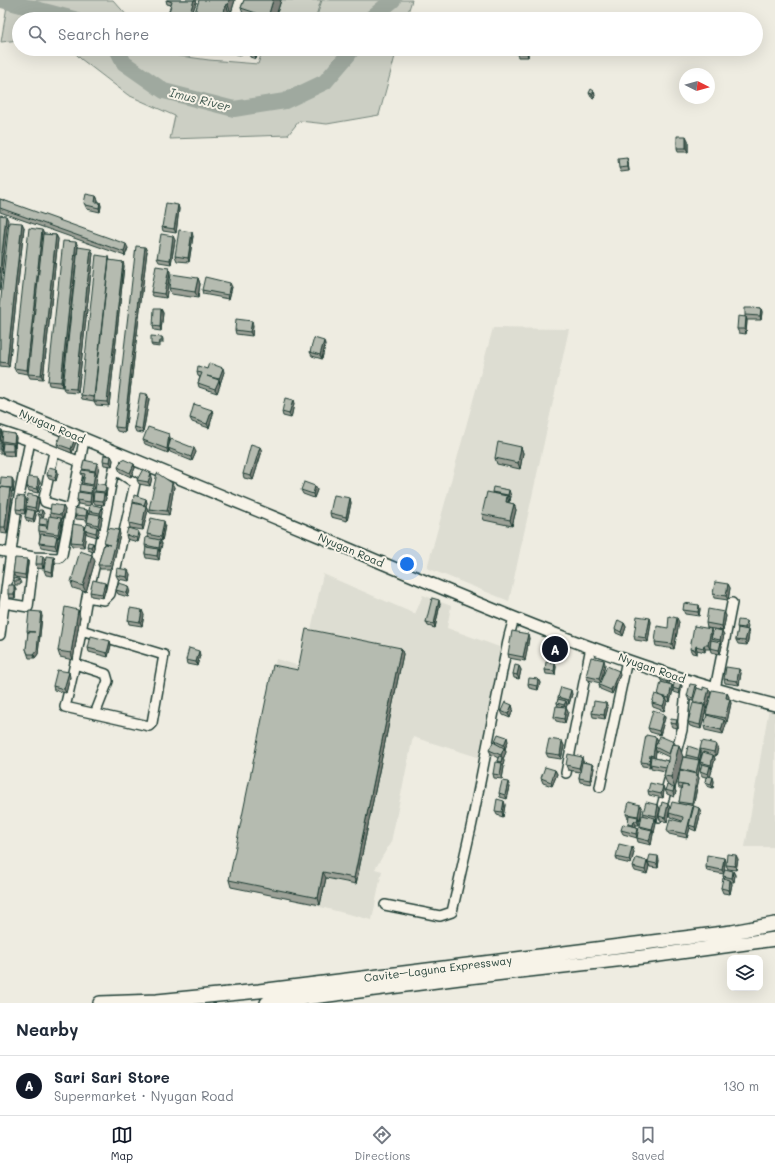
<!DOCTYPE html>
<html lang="en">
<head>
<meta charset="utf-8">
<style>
  :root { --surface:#fff; --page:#f2f2f3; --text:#1f2937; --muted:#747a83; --line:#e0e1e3; --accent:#111827 }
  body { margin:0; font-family:Mali,sans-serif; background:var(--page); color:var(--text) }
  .controls { position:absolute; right:12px; bottom:12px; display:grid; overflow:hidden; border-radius:8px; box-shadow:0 4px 16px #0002 }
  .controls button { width:36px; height:36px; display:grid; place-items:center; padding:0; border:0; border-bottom:1px solid var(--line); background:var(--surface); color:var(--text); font:20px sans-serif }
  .compass { position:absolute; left:679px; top:68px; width:36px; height:36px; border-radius:50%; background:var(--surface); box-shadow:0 4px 16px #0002; rotate:96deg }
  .you { position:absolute; left:407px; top:564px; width:14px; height:14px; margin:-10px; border:3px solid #fff; border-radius:50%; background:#1a73e8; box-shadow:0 0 0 6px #1a73e833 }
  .badge { display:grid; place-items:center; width:26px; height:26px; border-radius:50%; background:var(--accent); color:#fff; font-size:13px; font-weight:700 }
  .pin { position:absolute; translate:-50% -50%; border:2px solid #fff; box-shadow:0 1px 4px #0006 }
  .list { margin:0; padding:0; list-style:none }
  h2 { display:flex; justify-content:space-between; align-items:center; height:52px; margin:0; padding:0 16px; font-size:17px }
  h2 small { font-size:13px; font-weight:400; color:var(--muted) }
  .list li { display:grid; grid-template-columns:26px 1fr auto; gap:12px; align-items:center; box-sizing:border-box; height:60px; padding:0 16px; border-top:1px solid var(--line) }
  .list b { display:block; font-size:15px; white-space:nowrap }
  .list p { margin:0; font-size:13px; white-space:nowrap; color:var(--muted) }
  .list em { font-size:13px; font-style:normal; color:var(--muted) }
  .icon { flex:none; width:22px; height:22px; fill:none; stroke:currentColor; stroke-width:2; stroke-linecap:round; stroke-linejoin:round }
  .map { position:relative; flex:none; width:775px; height:1003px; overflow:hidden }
  .search { position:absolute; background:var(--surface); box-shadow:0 4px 16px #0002; left:12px; right:12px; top:12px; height:44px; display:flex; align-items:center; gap:10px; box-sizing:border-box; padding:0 14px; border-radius:22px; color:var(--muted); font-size:15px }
  .sheet { height:112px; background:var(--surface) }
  nav { display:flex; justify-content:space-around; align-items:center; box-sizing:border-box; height:56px; border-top:1px solid var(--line); background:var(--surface); font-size:11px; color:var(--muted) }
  nav a { display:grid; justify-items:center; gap:2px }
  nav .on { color:var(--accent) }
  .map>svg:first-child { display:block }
  .built { fill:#ddddd2 }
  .green { fill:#cccfc4; stroke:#76867c }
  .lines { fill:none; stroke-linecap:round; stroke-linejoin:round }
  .river { stroke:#9fa99f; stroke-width:16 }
  .minor-casing { stroke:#1f3d34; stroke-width:12 }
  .major-casing { stroke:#1f3d34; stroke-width:14 }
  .highway-casing { stroke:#1f3d34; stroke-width:16 }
  .minor { stroke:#f7f3e8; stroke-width:9 }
  .major { stroke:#f7f3e8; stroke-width:11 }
  .highway { stroke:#f7f3e8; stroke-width:13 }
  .wall { fill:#9ca197; stroke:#1f3d34; fill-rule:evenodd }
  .shaded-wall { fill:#7f837b; stroke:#1f3d34 }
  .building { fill:#b5bbb0; stroke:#1f3d34 }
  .labels { text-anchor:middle; stroke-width:4; stroke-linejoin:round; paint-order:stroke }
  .street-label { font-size:11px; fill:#1f3d34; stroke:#f7f3e8 }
  .water-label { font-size:12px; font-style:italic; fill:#3f584f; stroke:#f7f3e8 }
</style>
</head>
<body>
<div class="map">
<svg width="775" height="1003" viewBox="0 0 775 1003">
  <rect width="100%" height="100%" fill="#eeece1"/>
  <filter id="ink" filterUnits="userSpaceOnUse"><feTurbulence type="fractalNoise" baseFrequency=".025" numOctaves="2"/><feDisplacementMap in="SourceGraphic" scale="8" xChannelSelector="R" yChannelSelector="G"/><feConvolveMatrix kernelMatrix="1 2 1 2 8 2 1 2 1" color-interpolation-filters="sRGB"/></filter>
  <g filter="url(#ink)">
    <path class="built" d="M493,328L569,329L509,601L427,568Z
      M323,574L415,614L423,595L451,606L447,628L502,648L481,758L413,737L391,842L375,869L382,871L372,920L233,885L276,659L303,667Z
      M769,708L775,710V847H745Z"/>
    <path class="green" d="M8,0H113L130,19H19V40L1,42Z
      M280,0H321L315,19H275Z
      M322,0H412L406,19H316Z
      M71,49H156L159,53L209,60L258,64L263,49H397L379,115L327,124L299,121L288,135L170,139L175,116L128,95L81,59Z"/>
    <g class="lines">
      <path class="river" d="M2,0L74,19
        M370,19L393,0
        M117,49L124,63L164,91L234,109L285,101L325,82L348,55L352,49"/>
      <g class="minor-casing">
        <path id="minor" d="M0,431L30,441L17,507L0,635
          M54,452L44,498L45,502L72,510
          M80,462L84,440
          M114,469L135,483L110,594L104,600L87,597L99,547Z
          M114,469L117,453
          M0,551L34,557L59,558L62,555L80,462L30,441
          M4,603L28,607L34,557
          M81,630L164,655L152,723L149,726L65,707C74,671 81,634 87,597
          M75,664L106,674L108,681L95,714
          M715,689L732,603
          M675,756L682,730L687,680
          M566,773L591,647
          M600,787L627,660
          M659,817L669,780
          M385,905L440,916L452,912L472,823L509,636L514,618"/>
      </g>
      <g class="major-casing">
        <path id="major" d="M0,404C106,449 214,492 321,537C469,600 618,666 775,705"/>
      </g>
      <g class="highway-casing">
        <path id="highway" d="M100,1003L157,1001L259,991L732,932L775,924
          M267,1003L460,978L651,956L775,939"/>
      </g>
      <use href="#minor" class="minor"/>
      <use href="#major" class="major"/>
      <use href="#highway" class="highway"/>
    </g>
    <path class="wall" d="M166,0H197L190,19H159L167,18L171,5L167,4Z
      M199,0H235L231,13H229L227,19H193Z
      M244,0H281L275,19H238H245L241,8Z
      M234,49H247L243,53H242L241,55L236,54Z
      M248,49H260L261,52L257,56L256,59L250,57Z
      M262,49H280L278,56L263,52Z
      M528,49V57H518L517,53Z
      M594,91L595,95L594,98L591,97L589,93Z
      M688,140V152H678L677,148Z
      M627,158L628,162L629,171L621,172L619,168Z
      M96,196L98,200V202H100L101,206L100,212L87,209L84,203Z
      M0,199L128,248L125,256L0,212Z
      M178,205L179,209L176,233L163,231L162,227Z
      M24,227L9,367L0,366V307Z
      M44,234L56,235L58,239L43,379L30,378L28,374L16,372L14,368Z
      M193,236L189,262L177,261L175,256Z
      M175,240L171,264L159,262L157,258Z
      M78,246L62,387L49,385L48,381Z
      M91,249L93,253L78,393L65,392L63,388Z
      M147,251L125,433L117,431L115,427Z
      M109,257L110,261L123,262L124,266L109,406L96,405L94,401L82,399L81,395Z
      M169,268L170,272L166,298L153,296L151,292Z
      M198,278L200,284L198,298L171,294L169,288Z
      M232,287L229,299L203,294L202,290Z
      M753,308H761L762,312L761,320H747L746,334L739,333L737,329L745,316V315Z
      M161,309L163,313L161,331L154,330L153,326Z
      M253,325L252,336L236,334L235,330Z
      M162,337L163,339V343H160V347L152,346L151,344Z
      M325,345L322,359L312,356L310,352Z
      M207,369L224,372L220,384V383V385L217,393L199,387L198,383L200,377L198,376L197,372Z
      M147,394L149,399L143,433L136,432L134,427Z
      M293,400L294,404L291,418L283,416L282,412Z
      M212,410L213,414L209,428L192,422L190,418Z
      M0,430H2L3,434H15L16,438L15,447H14V456L4,455L3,452V454H0Z
      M169,434L170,438L169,444L196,452L192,461L170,452L169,449L168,453L145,444L143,440Z
      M75,438L76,442L72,453L59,448L57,444Z
      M521,447L523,453L520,469L497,464L495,458Z
      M262,451L253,480L244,478L243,474Z
      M111,456L113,460L112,466L104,465L103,461Z
      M134,464L135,468L131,477L120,472L118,467Z
      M99,467L96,475L95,489H93V490L92,505L102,507L103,511L102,518L101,517L102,519L100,529L98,528L99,531L97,537L87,534L86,532L84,547L72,546L71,542L85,526L86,529L88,525L87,522V520L76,519L75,515L87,510L88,514L89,513V511L90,506L78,504L77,500L80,492L79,491L83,485V483L84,478L83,477L81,473L83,470L82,469Z
      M57,469L58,473L56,481L49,479L47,475Z
      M152,477L150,486L139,484L137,480Z
      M14,482L13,492H11L12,494L7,534L0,533V486Z
      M40,482L38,493L29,491L27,487Z
      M315,486L317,490L314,498L303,494L301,490Z
      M174,487L169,515L150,513L149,509Z
      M107,489L106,496H105L106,498L104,505L95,504L93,500L95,492V491Z
      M492,492L511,496L510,501H509V503L514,504L516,510L512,526L484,520L482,514L493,493Z
      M37,496L39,500L37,512H35L36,515L34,523L27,521L25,517L27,509L26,507L25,514L17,513L16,509L27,501Z
      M350,498L351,503L347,521L331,517L330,513Z
      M146,499L147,503L146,506L148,510L143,530L130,528L129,523L133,504V502Z
      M63,506L65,510L63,519H61L62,522L59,538H57L58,540L57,550L41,547L39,543L40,536L39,531L40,518L38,514L42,510L44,514L43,518L48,521L51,517L50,513Z
      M165,525L162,541L160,540L162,544L160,552H159L160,553L159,560L146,558L145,554L146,549L145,545L158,540L149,538L147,534Z
      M120,534L112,569H100L98,565L104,544V543Z
      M126,535H140L138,542L127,539Z
      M93,543L94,547L93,552L88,550L87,546Z
      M43,556L45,560L43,569L37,568L36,564Z
      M54,557L55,561L53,576L46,575L44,570Z
      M95,561L86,592L73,588L71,582Z
      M28,563L26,579L15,577L13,573Z
      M130,574L129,581L118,579L116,575Z
      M19,579L21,583L20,585H15L14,581Z
      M105,583L106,587L103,598L91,596L90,592Z
      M728,584L730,588L728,600L714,598L713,594Z
      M14,585L16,589L15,598H9L8,594Z
      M129,586L130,590L128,597L118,594L116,590Z
      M440,604L435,628L428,626L426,622Z
      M699,605L700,609L699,616L685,614L683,610Z
      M724,612L726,616L723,631L716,629L722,631L724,635L721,644L722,646L720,654L711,652L710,648V649H705V652L697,650V654L692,653L690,649L712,633V637L714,629L707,628L706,623Z
      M144,615L142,626L129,624L128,620Z
      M42,616L38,654L35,658H29L26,649L28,634L27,631Z
      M80,617L73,660L60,657L58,651Z
      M650,618L651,622L648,642L635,640L634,636Z
      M679,622L674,649L656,646L655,642L668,628Z
      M624,623L626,627L623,636L616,633L615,629Z
      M748,626L747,630L749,634L747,645L738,644L736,640L738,629L737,627Z
      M529,638L525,661L509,658L508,654Z
      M110,641L111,645L108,657L89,652L88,648Z
      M561,647L559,659L544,656L542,652Z
      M401,648L403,654L356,884L326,878L320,905L231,887L229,880L298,670Z
      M200,655L197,666L187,664L186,660Z
      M555,663L556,667L555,675L546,674L545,670Z
      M605,664L602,677L620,675L612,694L600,689L599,685L600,683L588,680L586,676Z
      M519,666L521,670L519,679L514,678L513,674Z
      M739,669L741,673L739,685L725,683L724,679Z
      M70,677L66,693L54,690L53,686Z
      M668,677L670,681L669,684L672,685L673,687L682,686L680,694L674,692L673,690L670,702L667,701V702L664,711L653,707L652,703L658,696L662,682L660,679Z
      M538,679L540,683L538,690L529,688L528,684Z
      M696,685L697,688L711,693L707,709L705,708L706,709L701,729L690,726L688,722L694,703L693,701L689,700L687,696Z
      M727,693L729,697L728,699L731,703L727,722H725L726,724L723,734L705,730L704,726L707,715L706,714Z
      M572,694L569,704H567V705L566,708L568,712L565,723L556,721L554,717L558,706L557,703L558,699V697Z
      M512,705L513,709L510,718L503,715L501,711Z
      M608,707L605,719L593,717L592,713Z
      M664,714L665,718L660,735L650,732L648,728Z
      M677,720L678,724V728L672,727L670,723Z
      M656,737L658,741L674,742L683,757H686V755L701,754L699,762L700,764L698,776L699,778L693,807L699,808L701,812L696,831L691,829L690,828L687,838L669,834L667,830L682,822V821L670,817L669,813L680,804L679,802L682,788H679L678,784L681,770L680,769L675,789L676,792L674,797L667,794L665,790L668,786L664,776L665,771L651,768V765L650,767L642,766L641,762ZM656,751L669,757L668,761L655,758Z
      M495,741H508L505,749V748L506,752L503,759L504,761L503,765L504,767L502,779L494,778L493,774L498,763L497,761L498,758L491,754L489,750L496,744Z
      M562,741L564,746L561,759L548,757L546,753Z
      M716,744L718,748L716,756H714L715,759L712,769L711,768L712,770L710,776L714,781L713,788L707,786L705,782L706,777L702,776L700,771L702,766L700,762L702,753L700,749Z
      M583,761V762L592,764L594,768L591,784L580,782L579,778L580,772L568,770L566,765Z
      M555,770L557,774L552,786L543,783L541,778Z
      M663,786L664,790L663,798L649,795L648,791Z
      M510,787L507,799L500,797L499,793Z
      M504,801L505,805L503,817L497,815L495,811Z
      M668,804L670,808L667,822L660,820L659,816Z
      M658,805L660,809L657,821L656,820V822L654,833H653V834L651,845L638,842L637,838L623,834L621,830L628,825L629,818H628L626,814L642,809L640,820H639V825H636L635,827H637L639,831L640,827V826L644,815L643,813Z
      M634,852L631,864L618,861L616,857Z
      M724,858L725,862L724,874L707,871L706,867Z
      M738,859L736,870L728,869L726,865Z
      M659,860L658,868L650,867L648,862Z
      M647,861L649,866L647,874L635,871L633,867Z
      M733,871L735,875L734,882H731L732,884L730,894L723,893L721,888L724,879L723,876Z"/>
    <path class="shaded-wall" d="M194,0H197L190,19H188Z
      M229,0H235L231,13L228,5Z
      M273,0H281L275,19H268V17Z
      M226,4L229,13L227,19H222Z
      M239,49H241L242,53L241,55Z
      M242,49H247L243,53Z
      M256,49H260L261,52L257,56L256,59L254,53Z
      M276,49H280L278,56L275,50Z
      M527,49H528V57L527,53Z
      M594,91L595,95L594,98L592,94Z
      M686,136L688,140V152L686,148Z
      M627,158L628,162L629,171L628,167Z
      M96,196L98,200L97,206L95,202Z
      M100,202L101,206L100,212L99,208Z
      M178,205L179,209L176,233L174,229Z
      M6,216L8,220L0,291V273Z
      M22,223L24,227L9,367L7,363Z
      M42,230L44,234L29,374L27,370Z
      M192,232L193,236L189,262L188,258Z
      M56,235L58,239L43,379L41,375Z
      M173,236L175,240L171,264L170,260Z
      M76,242L78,246L62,387L61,382Z
      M126,244L128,248L125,256L124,252Z
      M145,247L147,251L125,433L124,428Z
      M91,249L93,253L78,393L76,389Z
      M109,257L110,261L95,401L94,397Z
      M123,262L124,266L109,406L107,402Z
      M169,268L170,272L166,298L164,294Z
      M198,278L200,284L198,298L195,292Z
      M230,283L232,287L229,299L228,295Z
      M761,308L762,312L761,320L760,316Z
      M161,309L163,313L161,331L160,327Z
      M746,317L747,321L746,334L745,329Z
      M252,321L253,325L252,336L250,332Z
      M324,341L325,345L322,359L320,355Z
      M223,368L224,372L220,384L219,379Z
      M219,380L220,385L217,393L215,389Z
      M147,394L149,399L143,433L142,429Z
      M293,400L294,404L291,418L289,414Z
      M212,410L213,414L209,428L207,424Z
      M2,430L3,434L2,444L3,447L2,451L3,454L1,450L2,443L0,440Z
      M15,434L16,438L15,447L14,443Z
      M169,434L170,438L168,453L167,449Z
      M75,438L76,442L72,453L71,449Z
      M13,444L15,448L14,456L13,451Z
      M260,447L262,451L253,480L251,476Z
      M521,447L523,453L520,469L518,463Z
      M194,448L196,452L192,461L191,457Z
      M111,456L113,460L112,466L110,462Z
      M97,463L99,467L97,476L95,471Z
      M134,464L135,468L131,477L130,473Z
      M57,469L58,473L56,481L55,477Z
      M95,472L97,476L95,489L93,485Z
      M151,473L152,477L150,486L148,482Z
      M12,478L14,482L13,492L12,488Z
      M38,478L40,482L38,493L37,489Z
      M172,483L174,487L169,515L167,511Z
      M106,485L107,489L106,496L105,492Z
      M92,486L93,490L92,506L90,502Z
      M315,486L317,490L314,498L313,494Z
      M10,488L12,494L7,534L5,527Z
      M509,490L511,496L510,501L508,495Z
      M104,493L106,498L104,505L103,501Z
      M37,496L39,500L37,512L35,508Z
      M507,496L509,502H506Z
      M25,497L27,501L25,514L24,510Z
      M350,498L351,503L347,521L346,517Z
      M146,499L147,503L145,509L144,505Z
      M514,504L516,510L512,526L510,520Z
      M63,506L65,510L63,519L61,515Z
      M146,506L148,510L143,530L142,526Z
      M102,507L103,511L102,518L100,513Z
      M42,510L44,514L43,519L41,515Z
      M87,510L88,514V520L86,516Z
      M35,511L36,515L34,523L33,519Z
      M100,515L102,519L100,529L98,525Z
      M61,518L62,522L59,538L58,534Z
      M164,521L165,525L162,541L161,537Z
      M85,526L86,530H85L86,532L84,547L82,543Z
      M97,527L99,531L97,537L96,533Z
      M119,530L120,534L112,569L110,565Z
      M138,531L140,535L138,542L137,538Z
      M57,536L58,540L57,550L55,545Z
      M160,540L162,544L160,552L159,548Z
      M93,543L94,547L93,552L91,547Z
      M158,549L160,553L159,560L157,556Z
      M92,555L95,561L86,592L83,586Z
      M43,556L45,560L43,569L42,564Z
      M54,557L55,561L53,576L52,572Z
      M27,559L28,563L26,579L25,575Z
      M128,570L130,574L129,581L127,577Z
      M105,583L106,587L103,598L102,594Z
      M728,584L730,588L728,600L726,596Z
      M14,585L16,589L15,598L14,594Z
      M129,586L130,590L128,597L127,593Z
      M439,600L440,604L435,628L434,624Z
      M699,605L700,609L699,616L698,612Z
      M78,610L80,617L73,660L71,653Z
      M142,610L144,615L142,626L140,622Z
      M41,612L42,616L38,654L35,658L34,654Z
      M724,612L726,616L723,631L722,626Z
      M650,618L651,622L648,642L646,638Z
      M677,618L679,622L674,649L672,644Z
      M746,621L748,626L747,632L745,628Z
      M624,623L626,627L623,636L621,632Z
      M711,629L712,633L710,649L708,645Z
      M748,630L749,634L747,645L745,641Z
      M722,631L724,635L722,644L720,640Z
      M528,634L529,638L525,661L523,657Z
      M110,641L111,645L108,657L107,653Z
      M721,642L722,646L720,654L719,650Z
      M560,643L561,647L559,659L557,655Z
      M704,645L705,649V652L703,648Z
      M696,646L697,650V654L695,650Z
      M401,648L403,654L356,884L354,878Z
      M199,651L200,655L197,666L196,662Z
      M604,660L605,664L601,683L599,679Z
      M555,663L556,667L555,675L554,671Z
      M519,666L521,670L519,679L517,675Z
      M739,669L741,673L739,685L737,681Z
      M619,671L620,675L612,694L611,690Z
      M69,672L70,677L66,693L64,689Z
      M668,677L670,681L668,686L667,682Z
      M538,679L540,683L538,690L537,686Z
      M681,682L682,686L680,694L679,690Z
      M672,685L674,689L673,688V690L670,702L669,698Z
      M709,689L711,693L707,709L705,704Z
      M571,690L572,694L569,704L568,700Z
      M727,693L729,697L727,703L726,698Z
      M666,698L667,702L664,711L663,706Z
      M730,699L731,703L727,722L725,718Z
      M566,701L567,705L566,708L568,712L565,723L564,719L566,709L564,705Z
      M606,703L608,707L605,719L604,715Z
      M512,705L513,709L510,718L508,714Z
      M704,705L706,709L701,729L700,725Z
      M664,714L665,718L660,735L659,731Z
      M677,720L678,724V728L676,724Z
      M724,720L726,724L723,734L721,730Z
      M507,737L508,741L505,749L504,745Z
      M656,737L658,741L655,747L656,751L655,760L653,756Z
      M562,741L564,746L561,759L560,755Z
      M716,744L718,748L716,756L714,752Z
      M679,745L683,757L675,789L671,777Z
      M504,748L506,752L503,759L504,761L503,765L504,767L502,779L500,775L502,765L501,762L502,758L501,755Z
      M700,750L701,754L699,762L700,764L698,776L699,778L693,807L689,825L690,828L687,838L686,834L692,806V804L697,775L696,773L699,761L698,758Z
      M650,755L652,759L650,764V767L649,763Z
      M713,755L715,759L712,769L711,765Z
      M582,757L583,761L581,772L579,768Z
      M592,764L594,768L591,784L590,780Z
      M710,766L712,770L710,778L708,774Z
      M555,770L557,774L552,786L551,782Z
      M713,777L714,781L713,788L711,784Z
      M508,782L510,787L507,799L505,795Z
      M663,786L664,790L663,798L661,794Z
      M674,788L676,792L674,797L673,792Z
      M504,801L505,805L503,817L502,812Z
      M668,804L670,808L667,822L665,818Z
      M640,805L642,809L640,820L638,816Z
      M658,805L660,809L657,821L656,816Z
      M699,808L701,812L696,831L695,827Z
      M638,817L639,821V825L637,821Z
      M655,818L656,822L654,833L652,829Z
      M634,821L636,825L635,829L633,825Z
      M637,827L639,831L637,838L636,834Z
      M652,830L653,834L651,845L649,841Z
      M632,847L634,852L631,864L629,860Z
      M736,855L738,859L736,870L735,866Z
      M658,856L659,860L658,868L657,864Z
      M724,858L725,862L724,874L722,870Z
      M647,861L649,866L647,874L645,870Z
      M733,871L735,875L734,882L732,878Z
      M323,872L326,878L320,905L318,898Z
      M730,880L732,884L730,894L729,890Z"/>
    <path class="building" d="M167,0H194L188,19H159L161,16L167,18L172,2Z
      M199,0H229L228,5L226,4L222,19H193Z
      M244,0H273L268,17L241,8Z
      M239,17L245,19H238Z
      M248,49H256L254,53L248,51Z
      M517,49H527V53H517Z
      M591,89L594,91L592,94L589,93Z
      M677,136H686V148H677Z
      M627,158L628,167L619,168L618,159Z
      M86,194L96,196L95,202H100L99,208L86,205V204L84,203Z
      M0,199L126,244L124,252L0,208Z
      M166,203L178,205L174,229L162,227Z
      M0,215L6,216L0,273Z
      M9,222L22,223L7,363L0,362V307Z
      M29,228L42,230L27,370L14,368Z
      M179,230L192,232L188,258L175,256Z
      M43,234L56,235L41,375L28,374Z
      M161,234L173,236L170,260L157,258Z
      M63,241L76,242L61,382L48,381Z
      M136,246L145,247L124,428L115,427Z
      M78,247L91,249L76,389L63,388Z
      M96,255L109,257L94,397L81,395Z
      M109,260L123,262L107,402L94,401Z
      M156,266L169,268L164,294L151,292Z
      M171,274L198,278L195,292L169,288Z
      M205,277L230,283L228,295L202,290Z
      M753,307L761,308L760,316L745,315V308H753Z
      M154,309H161L160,327L153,326Z
      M738,316L746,317L745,329H737Z
      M236,319L252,321L250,332L235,330Z
      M151,336L162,337V341H160L159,345L151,344Z
      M314,338L324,341L320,355L310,352Z
      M209,363L223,368L219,379L207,376L219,380L215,389L198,383L202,373L197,372L198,366L207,369Z
      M140,393L147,394L142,429L134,427Z
      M285,398L293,400L289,414L282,412Z
      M194,404L212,410L207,424L190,418Z
      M148,427L169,434L167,449L143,440Z
      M0,430H2L0,440Z
      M3,432L15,434L14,443L2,441Z
      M61,433L75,438L71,449L57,444Z
      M171,439L194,448L191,457L168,448Z
      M498,442L521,447L518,463L495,458Z
      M0,443H2L1,450H0Z
      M3,443L13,444V451H2Z
      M251,444L260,447L251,476L243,474Z
      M104,455L111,456L110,462L103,461Z
      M123,459L134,464L130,473L118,467Z
      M84,460L97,463L95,471L82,469Z
      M49,467L57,469L55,477L47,475Z
      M143,469L151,473L148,482L137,480Z
      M82,470L95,472L93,485L83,483L85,474L81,473Z
      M157,473L172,483L167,511L149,509Z
      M1,477L12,478V488L0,487Z
      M28,477L38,478L37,489L27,487Z
      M304,482L315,486L313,494L301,490Z
      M96,483L106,485L105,492L95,491Z
      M80,484L92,486L91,493L79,491Z
      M0,487L10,488L5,527H0Z
      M493,487L509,490L508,495L492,492Z
      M78,492L91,494L90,502L77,500Z
      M94,492L104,493L103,501L93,500Z
      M487,492L507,496L506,502L514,504L510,520L482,514Z
      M28,494L37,496L35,508L26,506Z
      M134,495L146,499L144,505L133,502Z
      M334,495L350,498L346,517L330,513Z
      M17,496L25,497L24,510L16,509Z
      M133,503L146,506L142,526L129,523Z
      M51,504L63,506L61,515L50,513Z
      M90,504L102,507L100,513L89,511Z
      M75,508L87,510L86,516L75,515Z
      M27,509L35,511L33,519L25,517Z
      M39,510H42L41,515L38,514Z
      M89,513L100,515L98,525L87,522Z
      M49,516L61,518L58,534L39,531V525L46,526L47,529Z
      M40,518H47V525L39,524Z
      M151,518L164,521L161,537L147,534Z
      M73,524L85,526L82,543L71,542Z
      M87,524L97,527L96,533L85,530Z
      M108,528L119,530L110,565H98L104,544L110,545L104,543Z
      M128,528L138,531L137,538L126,535Z
      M41,534L57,536L55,545L39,543Z
      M146,537L160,540L159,548L145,545Z
      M88,542L93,543L91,547L87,546Z
      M146,547L158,549L157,556L145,554Z
      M80,551L92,555L83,586L71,582Z
      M37,555L43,556L42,564H36Z
      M46,556L54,557L52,572L44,570Z
      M15,558L27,559L25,575L13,573Z
      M117,568L128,570L127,577L116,575Z
      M14,578L19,579V581H14Z
      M93,580L105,583L102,594L90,592Z
      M715,582L728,584L726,596L713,594Z
      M119,583L129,586L127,593L116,590Z
      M8,585H14V594H8Z
      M432,598L439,600L434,624L426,622Z
      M684,603L699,605L698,612L683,610Z
      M65,607L78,610L71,653L58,651Z
      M130,608L142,610L140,622L128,620Z
      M708,609L724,612L722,626L706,623Z
      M29,611L41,612L37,650L34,654H28L26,649L28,632H35L27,631Z
      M637,616L650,618L646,638L634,636Z
      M669,616L677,618L672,644L655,642L657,626L668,628Z
      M618,620L624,623L621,632L615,629Z
      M738,620L746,621L745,628L737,627Z
      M694,626L711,629L708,645H704L703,648L696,646L695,650L690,649Z
      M738,628L748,630L745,641L736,640Z
      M306,629L401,648L354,878L323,872L318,898L229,880L273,665L298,670Z
      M714,629L722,631L720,640L711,638Z
      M512,631L528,634L523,657L508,654Z
      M91,636L110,641L107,653L88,648Z
      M545,640L560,643L557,655L542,652Z
      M711,640L721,642L719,650L710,648Z
      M189,648L199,651L196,662L186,660Z
      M591,657L604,660L599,679L586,676Z
      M546,662L555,663L554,671L545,670Z
      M515,665L519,666L517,675L513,674Z
      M607,666L619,671L611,690L599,685Z
      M726,667L739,669L737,681L724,679Z
      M57,670L69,672L64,689L53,686Z
      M662,674L668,677L667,682L660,679Z
      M529,678L538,679L537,686L528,684Z
      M675,680L681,682L679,690L673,688Z
      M661,682L672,685L669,698L658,695Z
      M690,684L696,685L693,698L687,696Z
      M561,687L571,690L568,700L558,697Z
      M703,687L709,689L705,704L693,701L697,688L703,690Z
      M712,690L727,693L726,698L730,699L725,718L706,714Z
      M655,694L666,698L663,706L652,703Z
      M558,699L566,701L564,705L557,703Z
      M594,701L606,703L604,715L592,713Z
      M505,702L512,705L508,714L501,711Z
      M693,703L704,705L700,725L688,722Z
      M556,706L566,707L564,719L554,717Z
      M653,710L664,714L659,731L648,728Z
      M707,715L724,720L721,730L704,726Z
      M671,719L677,720L676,724L670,723Z
      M498,734L507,737L504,745L495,741Z
      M646,735L656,737L653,756L650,755L649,763L641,762Z
      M660,736L674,742L673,744H672L669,754L655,747Z
      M549,739L562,741L560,755L546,753Z
      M702,741L716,744L714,752L700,749Z
      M493,742L504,748L501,755L489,750Z
      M672,744L679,745L671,777L664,776Z
      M688,746L700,750L698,758L686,755Z
      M703,752L713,755L711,765L700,762Z
      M568,754L582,757L579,768L566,765Z
      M499,756L502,757L501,762L497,761Z
      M651,757L668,761L666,767L650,764Z
      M683,757L699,760L696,773L680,769Z
      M495,762L502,763L500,775L493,774Z
      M582,762L592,764L590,780L579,778Z
      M702,764L710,766L708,774L700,771Z
      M545,767L555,770L551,782L541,778Z
      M680,770L697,774L692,804L679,802L682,785L689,786L678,784Z
      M707,776L713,777L711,784L705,782Z
      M502,781L508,782L505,795L499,793Z
      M650,783L663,786L661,794L648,791Z
      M667,785L674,788L673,792L665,790Z
      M497,799L504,801L502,812L495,811Z
      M629,802L640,805L638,816L626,814Z
      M646,802L658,805L656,816L643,813Z
      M662,802L668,804L665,818L659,816Z
      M672,802L686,805V804L693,806L686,834L667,830L670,819L682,822L683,817L669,813Z
      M694,806L699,808L695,827L689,825Z
      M629,815L638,817L637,821H634L633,825L628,824Z
      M642,815L655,818L652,829L640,826Z
      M623,824L637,827L636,834L621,830Z
      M639,827L652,830L649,841L637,838Z
      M619,844L632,847L629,860L616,857Z
      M727,854L736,855L735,866L726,865Z
      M650,855L658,856L657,864L648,862Z
      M707,855L724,858L722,870L706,867Z
      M636,858L647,861L645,870L633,867Z
      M725,869L733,871L732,878L723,876Z
      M723,878L730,880L729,890L721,888Z"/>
  </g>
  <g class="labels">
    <g class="street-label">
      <text transform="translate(52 426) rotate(23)" y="4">Nyugan Road</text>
      <text transform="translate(351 550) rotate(23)" y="4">Nyugan Road</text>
      <text transform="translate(652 668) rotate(19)" y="4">Nyugan Road</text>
      <text transform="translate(438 969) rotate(-7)" y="4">Cavite–Laguna Expressway</text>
    </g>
    <g class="water-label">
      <text transform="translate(200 100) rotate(14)" y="4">Imus River</text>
    </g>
  </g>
</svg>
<div class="controls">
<button><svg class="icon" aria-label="layers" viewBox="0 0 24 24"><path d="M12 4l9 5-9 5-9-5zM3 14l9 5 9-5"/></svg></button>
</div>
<svg class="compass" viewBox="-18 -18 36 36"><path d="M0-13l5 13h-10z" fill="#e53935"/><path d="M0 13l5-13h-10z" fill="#747a83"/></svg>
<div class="you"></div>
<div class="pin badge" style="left:555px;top:649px">A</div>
<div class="search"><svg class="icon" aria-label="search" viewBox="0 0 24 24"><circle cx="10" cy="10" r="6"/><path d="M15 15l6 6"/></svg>Search here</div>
</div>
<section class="sheet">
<h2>Nearby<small></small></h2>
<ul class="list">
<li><span class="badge">A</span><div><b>Sari Sari Store</b><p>Supermarket · Nyugan Road</p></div><em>130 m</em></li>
</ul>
</section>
<nav>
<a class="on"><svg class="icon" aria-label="map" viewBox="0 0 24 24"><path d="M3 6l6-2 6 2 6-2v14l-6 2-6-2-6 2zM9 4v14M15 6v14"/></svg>Map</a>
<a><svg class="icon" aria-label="directions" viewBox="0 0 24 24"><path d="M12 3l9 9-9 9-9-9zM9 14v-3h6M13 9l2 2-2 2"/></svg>Directions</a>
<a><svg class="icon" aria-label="saved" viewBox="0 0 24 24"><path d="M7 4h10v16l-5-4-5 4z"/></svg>Saved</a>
</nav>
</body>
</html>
